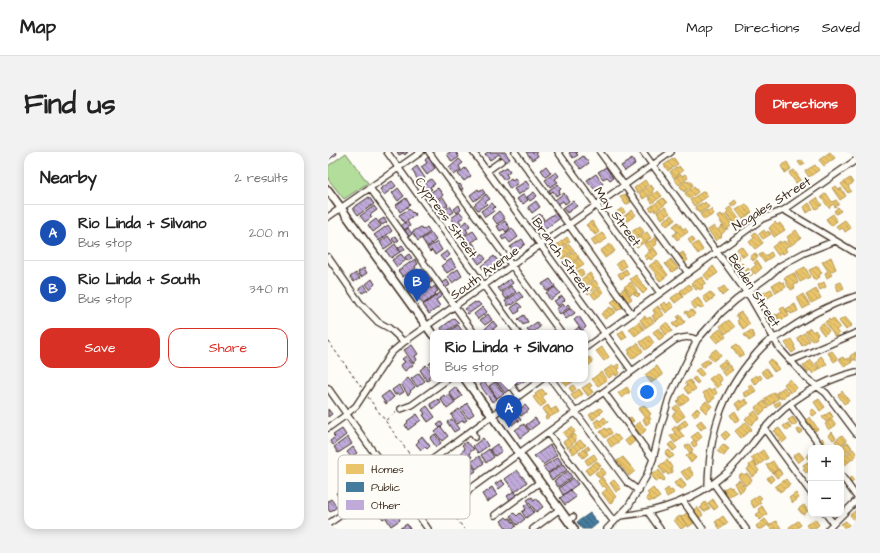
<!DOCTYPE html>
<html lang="en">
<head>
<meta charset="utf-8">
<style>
  :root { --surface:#fff; --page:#f2f2f2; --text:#222; --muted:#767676; --line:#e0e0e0; --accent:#d93025 }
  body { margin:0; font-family:"Architects Daughter",sans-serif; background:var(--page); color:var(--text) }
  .controls { position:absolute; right:12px; bottom:12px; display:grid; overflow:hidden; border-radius:8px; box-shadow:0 2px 10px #0003 }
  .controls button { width:36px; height:36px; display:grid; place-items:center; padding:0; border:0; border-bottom:1px solid var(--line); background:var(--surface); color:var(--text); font:20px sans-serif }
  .you { position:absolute; left:319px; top:240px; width:14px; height:14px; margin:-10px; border:3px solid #fff; border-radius:50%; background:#1a73e8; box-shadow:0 0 0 6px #1a73e833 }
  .badge { display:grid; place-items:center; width:26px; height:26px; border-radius:50%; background:var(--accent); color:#fff; font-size:13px; font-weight:700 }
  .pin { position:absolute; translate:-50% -33px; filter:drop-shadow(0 1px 2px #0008) }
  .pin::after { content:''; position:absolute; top:21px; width:14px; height:12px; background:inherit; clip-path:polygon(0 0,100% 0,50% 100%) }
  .popup { position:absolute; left:102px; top:178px; width:158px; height:52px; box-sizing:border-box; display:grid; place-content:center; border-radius:8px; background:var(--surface); filter:drop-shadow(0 1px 3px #0005); font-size:13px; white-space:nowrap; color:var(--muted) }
  .popup b { font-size:15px; color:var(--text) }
  .popup::after { content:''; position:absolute; left:50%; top:100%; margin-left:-8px; border:8px solid transparent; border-top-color:var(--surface) }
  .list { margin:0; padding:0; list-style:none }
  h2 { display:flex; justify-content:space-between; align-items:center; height:52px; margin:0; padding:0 16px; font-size:17px }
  h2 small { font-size:13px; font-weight:400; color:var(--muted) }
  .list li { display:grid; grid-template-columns:26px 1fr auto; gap:12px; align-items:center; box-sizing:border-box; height:56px; padding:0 16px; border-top:1px solid var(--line) }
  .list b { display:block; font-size:15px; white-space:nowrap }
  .list p { margin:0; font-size:13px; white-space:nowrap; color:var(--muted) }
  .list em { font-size:13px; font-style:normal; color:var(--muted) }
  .actions { display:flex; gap:8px; padding:12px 16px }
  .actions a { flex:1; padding:9px 0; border:1px solid var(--accent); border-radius:12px; text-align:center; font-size:14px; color:var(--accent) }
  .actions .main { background:var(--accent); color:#fff }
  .map { position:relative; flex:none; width:528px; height:377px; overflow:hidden; border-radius:12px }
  header { display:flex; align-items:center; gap:24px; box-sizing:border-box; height:56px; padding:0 20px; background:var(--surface); border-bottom:1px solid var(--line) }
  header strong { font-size:19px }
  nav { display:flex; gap:22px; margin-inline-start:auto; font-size:14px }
  .intro { display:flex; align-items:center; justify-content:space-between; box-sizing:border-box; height:96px; padding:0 24px }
  h1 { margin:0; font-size:28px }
  .button { padding:10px 18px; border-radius:12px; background:var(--accent); color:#fff; font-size:14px; font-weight:700 }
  main { display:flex; gap:24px; padding:0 24px }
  aside { flex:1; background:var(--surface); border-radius:12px; box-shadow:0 2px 10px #0003 }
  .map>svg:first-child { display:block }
  .green { fill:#b2dd9b; stroke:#76845c }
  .homes { fill:url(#homes-back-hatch); stroke:#b59653 }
  .public { fill:url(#public-back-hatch); stroke:#426377 }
  .building { fill:url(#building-back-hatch); stroke:#3b2a1e }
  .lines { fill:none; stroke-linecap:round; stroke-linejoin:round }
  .minor-casing { stroke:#3b2a1e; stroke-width:8 }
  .major-casing { stroke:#3b2a1e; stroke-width:10 }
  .path { stroke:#3b2a1e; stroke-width:1; stroke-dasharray:3 3; stroke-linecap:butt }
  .minor { stroke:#fdfcf7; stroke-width:5.5 }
  .major { stroke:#fdfcf7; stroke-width:7 }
  .labels { text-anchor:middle; stroke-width:4; stroke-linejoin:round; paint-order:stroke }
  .street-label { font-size:13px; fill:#3b2a1e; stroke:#fdfcf7 }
  .key { fill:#fdfcf7; stroke:#c3bdb6; stroke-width:1 }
  .key-label { font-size:11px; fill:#3b2a1e }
</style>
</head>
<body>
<header>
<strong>Map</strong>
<nav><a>Map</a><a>Directions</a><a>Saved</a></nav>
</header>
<div class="intro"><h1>Find us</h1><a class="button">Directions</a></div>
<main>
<aside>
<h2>Nearby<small>2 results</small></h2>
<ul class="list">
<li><span class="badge" style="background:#1a4fb4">A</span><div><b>Rio Linda + Silvano</b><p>Bus stop</p></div><em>200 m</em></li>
<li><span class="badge" style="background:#1a4fb4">B</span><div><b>Rio Linda + South</b><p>Bus stop</p></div><em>340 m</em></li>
</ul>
<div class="actions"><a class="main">Save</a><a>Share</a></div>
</aside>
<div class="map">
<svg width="528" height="377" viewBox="0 0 528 377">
  <defs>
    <pattern id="homes-back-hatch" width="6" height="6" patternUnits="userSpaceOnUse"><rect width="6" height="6" fill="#e9c46a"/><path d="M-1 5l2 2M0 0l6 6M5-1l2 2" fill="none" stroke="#c9a95b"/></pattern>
    <pattern id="public-back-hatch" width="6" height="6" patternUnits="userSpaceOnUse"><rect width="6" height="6" fill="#457b9d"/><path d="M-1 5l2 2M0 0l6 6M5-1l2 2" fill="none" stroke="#3b657f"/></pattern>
    <pattern id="building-back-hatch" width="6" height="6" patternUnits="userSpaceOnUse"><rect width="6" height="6" fill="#c0aad9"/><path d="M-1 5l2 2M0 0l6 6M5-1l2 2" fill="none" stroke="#9d8baf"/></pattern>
  </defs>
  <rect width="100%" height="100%" fill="#fdfcf7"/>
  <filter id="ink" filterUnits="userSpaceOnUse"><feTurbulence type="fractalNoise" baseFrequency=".025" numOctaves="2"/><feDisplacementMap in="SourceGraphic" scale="8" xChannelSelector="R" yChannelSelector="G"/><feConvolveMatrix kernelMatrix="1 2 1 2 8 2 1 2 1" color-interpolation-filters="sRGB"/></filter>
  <g filter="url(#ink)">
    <path class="green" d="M18,1L40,31L16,47L0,27V14Z"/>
    <path class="homes" d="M502,0L507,6L496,14L491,8Z
      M346,6L350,12L340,19L336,13Z
      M474,8L477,12L473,14L470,10Z
      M459,10L463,17L457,21L453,14Z
      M487,13L491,18L481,25L477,19Z
      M351,14L355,19L346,26L342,20L348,15L349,16Z
      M466,18L473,28L468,31L461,21Z
      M353,22L354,24L357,22L360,26L351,33L346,27Z
      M522,26L525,31L520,34L523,39L520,41L513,32Z
      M317,28L320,33L309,41L306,36Z
      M358,29L359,30L362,29L365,33L356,40L352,34Z
      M323,33L326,37L324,39L325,40L315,47L311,41Z
      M366,34L370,40L361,47L357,41Z
      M508,34L511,38L513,36L518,44L512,48L504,36Z
      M330,39L334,44L324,51L320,45Z
      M376,39L380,44L366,54L362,48Z
      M498,41L504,50L508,48L511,52L507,55L505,52L501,56L493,45Z
      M297,42L303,50L298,53L292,45Z
      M335,46L339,51L327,60L326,57L324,59L321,56Z
      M489,46L494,53L488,57L483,50Z
      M407,48L409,51L404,55L402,52Z
      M377,50L381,55L371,61L367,55L374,51L375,52Z
      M481,51L485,57L479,61L476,55Z
      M418,52L424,60L415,67L408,58Z
      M337,55L342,61L334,67L329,60Z
      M402,55L412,68L406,73L398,62L400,60L398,58Z
      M510,55L513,59L508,62L506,59Z
      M294,56L297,60L290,65L287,61Z
      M383,57L386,62L376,68L372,62L379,58L380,59Z
      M304,58L308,63L295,72L292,69L296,66L295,65Z
      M393,62L395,64L397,63L404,73L398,78L389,65Z
      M505,62L509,69L503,74L498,67Z
      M344,63L347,68L339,74L335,69Z
      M517,68L523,76L517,80L515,76L511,78L508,74Z
      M264,69L271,80L267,83L258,73Z
      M350,70L355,77L357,76L360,80L349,88L345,83L349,80L345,74Z
      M447,70L449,73L452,71L457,78L446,85L441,76Z
      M312,74L316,80L304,88L302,85L304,83L302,81Z
      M386,74L389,78L394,74L397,79L393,83L394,84L388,89L380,78Z
      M436,78L438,81L440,79L443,82L435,87L431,82Z
      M468,78L473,86L462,94L459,90L461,88L459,85Z
      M319,80L323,86L309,95L305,89Z
      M427,80L435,91L427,97L421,90L426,86L424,83Z
      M274,81L279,87L267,94L263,88Z
      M239,85L242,89L229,99L226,95Z
      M328,85L330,88L328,90L329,92L321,99L316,92L320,89L321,90Z
      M364,85L367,89L363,92L360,88Z
      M452,89L453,91L456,89L460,94L457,96L459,99L455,102L453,100L450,103L444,95Z
      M370,90L375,98L370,102L364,94Z
      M241,92L246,98L234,107L231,103L233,102L231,99Z
      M282,92L287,99L277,106L272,99Z
      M413,94L419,102L415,105L409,97Z
      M326,96L330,102L323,108L321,106L319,108L316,104Z
      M247,99L251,105L243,111L242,109L238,112L235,108Z
      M407,99L412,106L404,112L398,105Z
      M355,100L360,108L355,112L349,104Z
      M443,100L445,104L436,110L431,103L435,101L437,104Z
      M427,101L430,105L425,109L422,105Z
      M503,105L508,117L502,120L504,123L499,126L497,121L500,119L494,110Z
      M251,106L256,112L244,120L241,116L245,113L244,112Z
      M294,107L298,114L293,118L288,112Z
      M343,107L350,116L344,120L337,112Z
      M329,108L340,123L332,129L328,124L329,123L321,114Z
      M429,108L434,116L427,122L423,117L428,113L426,111Z
      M414,111L417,114L413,116L411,113Z
      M385,114L390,121L380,128L376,123Z
      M490,114L494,121L491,123L492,125L486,128L481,118Z
      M477,115L482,125L472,130L467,120Z
      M420,116L425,122L417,127L413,122Z
      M253,117L256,122L249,127L245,122Z
      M298,117L301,122L293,127L290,122Z
      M262,121L266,127L255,135L251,129Z
      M466,121L470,131L466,133L467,136L463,138L462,135L461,136L456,126Z
      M308,123L319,138L315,142L302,127Z
      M374,125L378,131L374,133L375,136L372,138L371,136L368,138L363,131Z
      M267,128L271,134L260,142L257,138L260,135L259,134Z
      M452,129L453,131L455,130L458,135L448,141L444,133Z
      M303,130L309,139L302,143L296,135Z
      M496,130L498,135L492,138L490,133Z
      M513,130L516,136L510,139L508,132Z
      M361,132L365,137L356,143L352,139Z
      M396,134L400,139L394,144L390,138Z
      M272,135L275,141L267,147L263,142Z
      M296,136L304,147L298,151L290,141Z
      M443,137L446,142L438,147L435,141Z
      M488,137L493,146L483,151L478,143Z
      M309,140L312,143L309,145L306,142Z
      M352,140L355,145L347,151L343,146Z
      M382,140L387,145L379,151L375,145Z
      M475,142L482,153L475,157L469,146Z
      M289,146L295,155L289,159L283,150Z
      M370,146L376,154L372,157L370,155L367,157L363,151Z
      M337,150L339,153L342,150L346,155L338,161L332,153Z
      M467,152L470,159L463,162L462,160L460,161L458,157Z
      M330,154L336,163L327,169L324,164L327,162L325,158Z
      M282,155L284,157L285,156L288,160L277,167L273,162Z
      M456,155L461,164L452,169L449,163L454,160L452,157Z
      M364,158L367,162L361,166L357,160L359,159L360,160Z
      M413,160L422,172L415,177L409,169L411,167L408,163Z
      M448,162L451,169L445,172L441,166Z
      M352,163L357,170L348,176L344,172L351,167L349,165Z
      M317,164L319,167L322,165L326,170L317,176L312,168Z
      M517,165L524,173L518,178L511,169Z
      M505,166L512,175L508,178L511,182L507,185L497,170L501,167L502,169Z
      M401,168L407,175L397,182L392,174Z
      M311,170L316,177L307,184L301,177Z
      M339,170L344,179L338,183L333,175Z
      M495,171L501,179L496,183L490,175Z
      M331,176L337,184L331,188L325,180Z
      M482,176L485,180L487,178L490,182L488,184L489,186L484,189L477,180Z
      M392,177L398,185L389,191L383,184Z
      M295,178L299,185L294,188L290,182Z
      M423,178L427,185L421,189L416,183Z
      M476,181L482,189L474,194L469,186Z
      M321,184L326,191L317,198L312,190Z
      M463,187L467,194L466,195L468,198L464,201L457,191Z
      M310,191L315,199L304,207L300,202L302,201L300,198Z
      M409,192L416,202L411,205L404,195Z
      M274,195L281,205L276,209L268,199Z
      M388,197L393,203L385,209L380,203Z
      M504,199L510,207L506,210L500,201Z
      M528,200V209L527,207L524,209L522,204Z
      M493,204L499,212L492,217L488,211L491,209L490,207Z
      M262,205L265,210L257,216V209Z
      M515,205L517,208L521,206L524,210L517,215L511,207Z
      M380,207L382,210L374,216L372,212Z
      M443,207L451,217L446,220L439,210Z
      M397,208L400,212L393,217L390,213Z
      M483,208L491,217L485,222L482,218L479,220L475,214Z
      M290,212L292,216L290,218L292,221L288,224L286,222L281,226L276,219L285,213L286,215Z
      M401,213L405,218L397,224L393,219Z
      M329,214L335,223L323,231L317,223Z
      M371,216L376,222L372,225L367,219Z
      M438,216L443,223L439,226L433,220Z
      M273,220L279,228L270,234L264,227Z
      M389,221L394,228L391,231L393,233L389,236L381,227Z
      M428,223L429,225L432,223L434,226L427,233L423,227Z
      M367,225L371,230L369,232L364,227Z
      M236,227H245L246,229L238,234L235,229L237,228Z
      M462,227L469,236L462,241L456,232Z
      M362,228L368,237L360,242L356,236L359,233L357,231Z
      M262,231L264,234L261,235L265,240L260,244L254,236Z
      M423,232L428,239L418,245L415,241L422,237L420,234Z
      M245,233L248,237L244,240L241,236Z
      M299,235L302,240L294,246L290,241Z
      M456,235L461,242L453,247L448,241Z
      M386,236L389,241L386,244L387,246L381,250L375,241L381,237L382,239Z
      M214,237L218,242L214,245L218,251L212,255L205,245L208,244L207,242Z
      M251,237L255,242L247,248L243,243Z
      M514,239L521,249L516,252L510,243Z
      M446,240L451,246L441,254L436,247Z
      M356,242L361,247L352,254L349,250L352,247L351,246Z
      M417,247L421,251L411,258L407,252L412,248L413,250Z
      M491,247L497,255L492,259L486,250Z
      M378,249L384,254L378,261L372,255Z
      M436,249L440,255L432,263L427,256Z
      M451,249L453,252L448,255L446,252Z
      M220,253L223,258L228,255L231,260L218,267L217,265L219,264L214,257Z
      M316,253L323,262L321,264L323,267L321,268L322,270L318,273L315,267L317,266L310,257Z
      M349,253L357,264L349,270L344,263L348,260L345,256Z
      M272,256L275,259L265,268L261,263Z
      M369,256L372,259L367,265L364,261Z
      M485,257L489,261L485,264L482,260Z
      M407,259L412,267L407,270L402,263Z
      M427,259L432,266L423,273L417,267Z
      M502,260L505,265L498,270L494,265Z
      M276,265L280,270L271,277L266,270L270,267L272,269Z
      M303,265L306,269L301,272L298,268Z
      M465,265L469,271L464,274L460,268Z
      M482,265L490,277L485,280L477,269Z
      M504,267L508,273L501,278L497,272Z
      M357,268L360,272L352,278L349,274Z
      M373,268L378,274L373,278L368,272Z
      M312,270L318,278L313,283L306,274Z
      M418,270L424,277L413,286L407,279Z
      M460,271L463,276L459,279L455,274Z
      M348,274L356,285L347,291L342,284L347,281L344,277Z
      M244,275L247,280L239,286L235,281Z
      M277,276L278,278L281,276L284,281L277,286L272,280Z
      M451,276L459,287L454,291L446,279Z
      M472,276L475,279L471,282L469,278Z
      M398,279L402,283L397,288L393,283Z
      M370,280L374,285L368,290L369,293L366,295L363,291L366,288L363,285Z
      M504,280L508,286L505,288L501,283Z
      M246,282L249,285L247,287L248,289L240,296L235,290Z
      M286,282L288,284L289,283L293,288L283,295L279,288Z
      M514,283L519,289L511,294L507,289Z
      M303,284L307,289L301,294L297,289Z
      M494,286L497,291L493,294L490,289Z
      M252,288L258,293L245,302L241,297Z
      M344,290L349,296L345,299L340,293Z
      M520,290L524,296L517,301L512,295Z
      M361,292L365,298L362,301L357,294Z
      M395,292L401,297L396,304L389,299Z
      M260,294L262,297L258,299L260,302L255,306L251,301Z
      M525,297L528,301V304L517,313L513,306Z
      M341,298L346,304L341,307L337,301Z
      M435,298L440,306L429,314L423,306Z
      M363,300L368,306L363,311L358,304Z
      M471,300L476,306L470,311L465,304Z
      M482,301L483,305L480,307L478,304Z
      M266,302L269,307L260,313L257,308Z
      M295,305L307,319L301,324L289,309Z
      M339,308L344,315L343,317L345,320L340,323L338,320L336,322L331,314Z
      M483,308V318L478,321L475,317L477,316L475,313Z
      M269,309L273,314L261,323L257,318Z
      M445,309L450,317L444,321L438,313Z
      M425,310L431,319L424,325L419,317L422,315L421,313Z
      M361,315L366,323L359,328L353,320Z
      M274,316L278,321L271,326L267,321Z
      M451,317L454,322L449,326L445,321Z
      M331,318L337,327L335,329L333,327L328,330L323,322Z
      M414,321L416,323L419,321L424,328L417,334L410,324Z
      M443,323L446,327L442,331L439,326Z
      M274,325L288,345L285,347L286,349L282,352L274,341L279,337L276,334L274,335L270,329Z
      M523,325L526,329L522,332L519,328Z
      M353,326L358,334L353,338L351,334L349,335L346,331Z
      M458,327L462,333L452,340L451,338H449L447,335Z
      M286,328L293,337L288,340L282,331Z
      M411,328L417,336L411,341L406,331Z
      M401,334L402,336L404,335L408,340L400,345L395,338Z
      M325,336L332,345L326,349L325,348L321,350L318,346L321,343L319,341Z
      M340,336L342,339L344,338L346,341L339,345L336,339Z
      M468,341L471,346L465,351L461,346Z
      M431,343L434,346L431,348L433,351L426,356L422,349Z
      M385,347L390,355L386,358L380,351Z
      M377,350L382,356L376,360L372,356L375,354L374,353Z
      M476,353L480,359L475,363L470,357Z
      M434,354L439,362L432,368L427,363L432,360L430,357Z
      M369,355L375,363L370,367L364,359Z
      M528,358V370L522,363Z
      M359,361L366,371L360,375L353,365Z
      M352,364L359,373L353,377L346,368Z
      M395,364L400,371L392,377L387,370Z
      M437,367L441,372L434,377H430L428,374Z
      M487,367L491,373L487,376L486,375L481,377L478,373Z
      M448,369L453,376L443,377L440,374Z
      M470,369L473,373L468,377H462L461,375Z
      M518,369L523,376L522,377H517L513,372Z"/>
    <path class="public" d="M262,361L270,371L263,377H254L249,370Z"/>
    <path class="building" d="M0,0H8L9,2L0,8Z
      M69,0H80L77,3L75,1L71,3Z
      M122,0H128L131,5L124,10L119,2Z
      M160,0H177L182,7L177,10L171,2L162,8L157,2Z
      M198,0H208L210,4L204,8Z
      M242,0H250L248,1L250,3L245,6L241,1Z
      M255,4L261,11L253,17L247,10Z
      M100,5L107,16L99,23L93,15L99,11L97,8Z
      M131,7L135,11L131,14L133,18L126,23L121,16Z
      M304,7L307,12L297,19L293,14Z
      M89,14L97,26L91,30L84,18Z
      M218,14L223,21L218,25L213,18Z
      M179,15L182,19L178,22L180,25L176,28L170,20Z
      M278,15L285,26L282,28L279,25L275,27L270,20Z
      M137,16L143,24L136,29L130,22Z
      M228,20L231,24L227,27L230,30L222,35L217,28Z
      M268,22L275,32L267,38L259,28Z
      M183,26L184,28L187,26L190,31L182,37L178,30Z
      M103,27L107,32L102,35L104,37L100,40L95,33Z
      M64,29L68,34L56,43L52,37Z
      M198,29L202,35L190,43L186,37Z
      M128,30L131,33L132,32L135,37L131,40L125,32Z
      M230,32L233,37L231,39L232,41L228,44L225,39L223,41L221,38Z
      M70,36L76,44L70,49L64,41Z
      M110,36L115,43L107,49L103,40Z
      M150,37L151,39L154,37L157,41L146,49L142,43Z
      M206,40L209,44L202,49L199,45Z
      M236,41L241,49L237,52L235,49L230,52L227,48Z
      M158,42L162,47L157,50L159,52L150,58L146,53Z
      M196,42L200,48L195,52L193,50L192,51L189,47Z
      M41,45L46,52L30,63L25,56Z
      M115,45L120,53L113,58L108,50Z
      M78,46L82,53L72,60L68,53Z
      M208,49L212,55L204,61L200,55Z
      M245,49L249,54L239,61L235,56Z
      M164,51L167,55L165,57L166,59L157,65L153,59Z
      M131,53L133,58L129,61L126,57Z
      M46,54L49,58L42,63L44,65L37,70L32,64Z
      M122,54L126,60L118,65L114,60Z
      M81,57L84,61L85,60L88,63L76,71L71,63Z
      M171,59L177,67L169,72L164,65Z
      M132,60L136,65L131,68L133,71L126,76L124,72L126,70L123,66Z
      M227,61L231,67L216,78L211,72Z
      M212,62L216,67L208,72L204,67Z
      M56,66L59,70L54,73L51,69Z
      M48,67L53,74L45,80L40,73Z
      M79,69L82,74L75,79L72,75Z
      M139,69L142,74L138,77L140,80L133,85L129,81L132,79L130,75Z
      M177,69L182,76L178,80L176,77L172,79L169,74Z
      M60,73L64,79L51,89L46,83Z
      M93,75L95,78L99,75L102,80L90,89L84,80Z
      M80,76L84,82L79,86L75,80Z
      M184,76L190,85L182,91L178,86L175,88L173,85Z
      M145,79L150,86L143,91L140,88L136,91L133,86Z
      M103,81L108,88L99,95L94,87Z
      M60,84L65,91L56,97L52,90Z
      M68,84L71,88L67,91L64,87Z
      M194,87L197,92L194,94V95L186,101L182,95Z
      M109,90L114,98L107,103L104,98L102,100L99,96Z
      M145,91L151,99L145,103L139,95Z
      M67,92L72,100L63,106L58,99Z
      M74,93L77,97L73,100L70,96Z
      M119,99L122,103L116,109L112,104Z
      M73,102L78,108L69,115L64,108Z
      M81,102L84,106L80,109L77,105Z
      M150,102L151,104L154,102L158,107L151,112L146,105Z
      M166,104L172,111L158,121L153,114Z
      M87,107L90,112L87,114L88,116L75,125L70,119Z
      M123,107L128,115L119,121L113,114Z
      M36,116L39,121L33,125L30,120Z
      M90,117L91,119L94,117L97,121L94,123L95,125L82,134L77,127Z
      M130,117L134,124L124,131L120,124Z
      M28,121L32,126L26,130L22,125Z
      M96,126L97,128L100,126L104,130L100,132L101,134L88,143L83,135Z
      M44,127L47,132L42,137L38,132Z
      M182,127L185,131L173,140L170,136Z
      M222,127L227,134L219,139L214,132Z
      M119,128L122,133L117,136L114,131Z
      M36,132L40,138L34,141L31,136Z
      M107,134L110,139L107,141L108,143L95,152L89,145L102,135L103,137Z
      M183,134L188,140L178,147L174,141Z
      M227,135L232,141L222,148L218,141Z
      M113,140L115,143L108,148L112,154L101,162L95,153Z
      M191,140L195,145L184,153L183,152L180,154L177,149Z
      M234,144L237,148L230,154L226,149Z
      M147,150L148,151L150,150L153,153L140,162L137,157Z
      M190,151L194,155L191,157L192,159L187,162L183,156Z
      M235,152L237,155L240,152L242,155L232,162L228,157Z
      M155,155L159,160L150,167L146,162Z
      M243,156L247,161L238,167L234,162Z
      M160,162L164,168L157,173L152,168Z
      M196,163L200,170L195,173L190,167Z
      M251,164L258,175L254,179L246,168Z
      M126,166L131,171L116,181L113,176Z
      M165,169L169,174L165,177L167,181H159L156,178Z
      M209,170L212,175L205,180L204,179L202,180L199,177Z
      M130,173L134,179L132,181H119Z
      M251,175L255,181H248L246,179Z
      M84,193L90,202L87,204L89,208L85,211L76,198Z
      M78,204L85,213L77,219L72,213L77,210L74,207Z
      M105,208V219L101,212Z
      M98,213L105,221L100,225L102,227L99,229L92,218Z
      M91,221L97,229L89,235L83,227Z
      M80,226L87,235L82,239L83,240L80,243L73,232Z
      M169,227H173L182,238L177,241L167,228Z
      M185,227H200L189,233Z
      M156,229L169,247L164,250L152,233Z
      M167,230L176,242L169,246L161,234Z
      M71,233L76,240L71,243L70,241L67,243L64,238Z
      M127,235L134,244L127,249L121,240Z
      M61,239L66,245L58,252L53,245Z
      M121,242L127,251L119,257L112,246L116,243L117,245Z
      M110,247L113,251L105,257L102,252Z
      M139,251L146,262L140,266L133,257Z
      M197,253L201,258L193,264L189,259Z
      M99,254L107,265L100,270L95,263L97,262L94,258Z
      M0,257L4,262L0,265Z
      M131,257L139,268L136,270L135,268L130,272L123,263Z
      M187,260L193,268L191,270L190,268L184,273L178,266Z
      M89,262L93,268L80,278L77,273L80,270L79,269Z
      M207,266L211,271L202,278L198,273Z
      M124,267L131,277L126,280L119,270Z
      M113,270L115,273L112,276L109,273Z
      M196,272L201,279L192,286L187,278Z
      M113,275L120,284L114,289L107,280Z
      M14,277L18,283L5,293L2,289L7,285L5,283Z
      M107,282L113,291L108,295L102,286Z
      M94,284L102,294L99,297L97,295L93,298L88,292L91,289L90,288Z
      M20,285L24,292L10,301L6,295Z
      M155,286L160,294L150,301L145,294Z
      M138,290L146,297L141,301L144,305L141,307L138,304L136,305L133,300L137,297L134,293Z
      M169,292L174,299L167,304L162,297Z
      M222,293L229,303L215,313L206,304Z
      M25,295L29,301L23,305L19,300Z
      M161,297L166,305L158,311L153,303Z
      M151,304L156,311L148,317L143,310Z
      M31,305L36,312L20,323L15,316Z
      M230,305L234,311L220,321L215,315Z
      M112,311L116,316L109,322L105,316Z
      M142,311L148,319L139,325L134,317Z
      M235,312L239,318L224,328L220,322Z
      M35,315L42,322L29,331L24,323Z
      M133,318L138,325L130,331L125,323Z
      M189,318L199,330L187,340L177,327Z
      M240,319L244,325L230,335L226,329Z
      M44,322L46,328L40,333L37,328Z
      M123,324L129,332L121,338L115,330Z
      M245,326L250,332L235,343L231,336Z
      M173,328L177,332L171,337L167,332Z
      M164,335L169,343L159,350L154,342L162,338L161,337Z
      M15,336L24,346L19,349L18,347L14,350L8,341Z
      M242,338L248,345L237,353L232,346Z
      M186,339L189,343L182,348L179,344Z
      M58,344L62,349L50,358L46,354L50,351L49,350Z
      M204,345L206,348L208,346L215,355L208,360L199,348Z
      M3,347L9,355L2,360L0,357V349Z
      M62,351L66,359L55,367L51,362L56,358L54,357Z
      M199,351L206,360L198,366L194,360L198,357L196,354Z
      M69,359L72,368L63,374L58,366Z
      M186,361L189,364L192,361L197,367L189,373L182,364Z
      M178,365L180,367L182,366L188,374L185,377H179L173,369Z
      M79,372L82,377H71Z"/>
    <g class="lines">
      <g class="minor-casing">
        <path id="minor" d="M59,0L190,181
          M101,0L233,181
          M145,0L304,219
          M187,0L241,73L304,162
          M230,0L332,141
          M272,0L360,121
          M315,0L422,145L452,197L478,226L498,241L528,281
          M159,19L173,9
          M42,36L146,181
          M456,58L528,101
          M0,65L93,0
          M0,105L32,151L50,170L61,176L76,190
          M257,196L434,67L456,58L528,8
          M462,209L528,181
          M179,227L191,244
          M223,227L299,330L311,339
          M0,236L100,377
          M276,240L325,307
          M462,252L494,296
          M73,257L84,253L120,227
          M0,276L14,266L28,254L63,201L76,190L343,0
          M436,276L483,341
          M143,279L147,285
          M220,281L286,370
          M101,310L214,227
          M513,323L528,344
          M386,332L418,377
          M380,335C381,283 392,243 427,203C434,195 441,187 451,184C474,167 500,153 528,144
          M137,344L142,337L347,188C355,185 361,184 369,188
          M355,349L375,377
          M320,360L332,377
          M498,362L505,371
          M167,363L212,330
          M292,364C332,360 367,348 397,322C413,309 423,292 437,276C461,248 492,229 528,220
          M240,369L245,365
          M0,372L64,328
          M205,377L232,357
          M279,377L300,355L318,325L325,307L333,274L341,246L369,188L393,161L408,148L441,124L452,114L476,101L507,89
          M500,377L528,349"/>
      </g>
      <g class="major-casing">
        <path id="major" d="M0,38L105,183
          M137,227L246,377"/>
      </g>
      <path class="path" d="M0,189L34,236
        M40,245L136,377
        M58,268L68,260
        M122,356L133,347"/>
      <use href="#minor" class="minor"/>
      <use href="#major" class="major"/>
    </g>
  </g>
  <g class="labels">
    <g class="street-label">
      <text transform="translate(443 51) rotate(-32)" y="5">Nogales Street</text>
      <text transform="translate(290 64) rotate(54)" y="5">May Street</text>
      <text transform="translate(119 65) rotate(54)" y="5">Cypress Street</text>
      <text transform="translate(234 103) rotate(54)" y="5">Branch Street</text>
      <text transform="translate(156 120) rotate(-36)" y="5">South Avenue</text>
      <text transform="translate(427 138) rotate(57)" y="5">Belden Street</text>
    </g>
  </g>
  <rect x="10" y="303" width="132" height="64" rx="6" class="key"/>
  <rect x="18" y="312" width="18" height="10" fill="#e9c46a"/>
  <rect x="18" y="330" width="18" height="10" fill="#457b9d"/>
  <rect x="18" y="348" width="18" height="10" fill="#c0aad9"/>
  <g class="key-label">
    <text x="43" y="321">Homes</text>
    <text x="43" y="339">Public</text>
    <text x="43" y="357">Other</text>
  </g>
</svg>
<div class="controls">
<button>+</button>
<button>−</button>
</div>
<div class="you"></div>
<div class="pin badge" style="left:181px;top:276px;background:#1a4fb4">A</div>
<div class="popup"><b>Rio Linda + Silvano</b>Bus stop</div>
<div class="pin badge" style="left:89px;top:150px;background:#1a4fb4">B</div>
</div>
</main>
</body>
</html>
